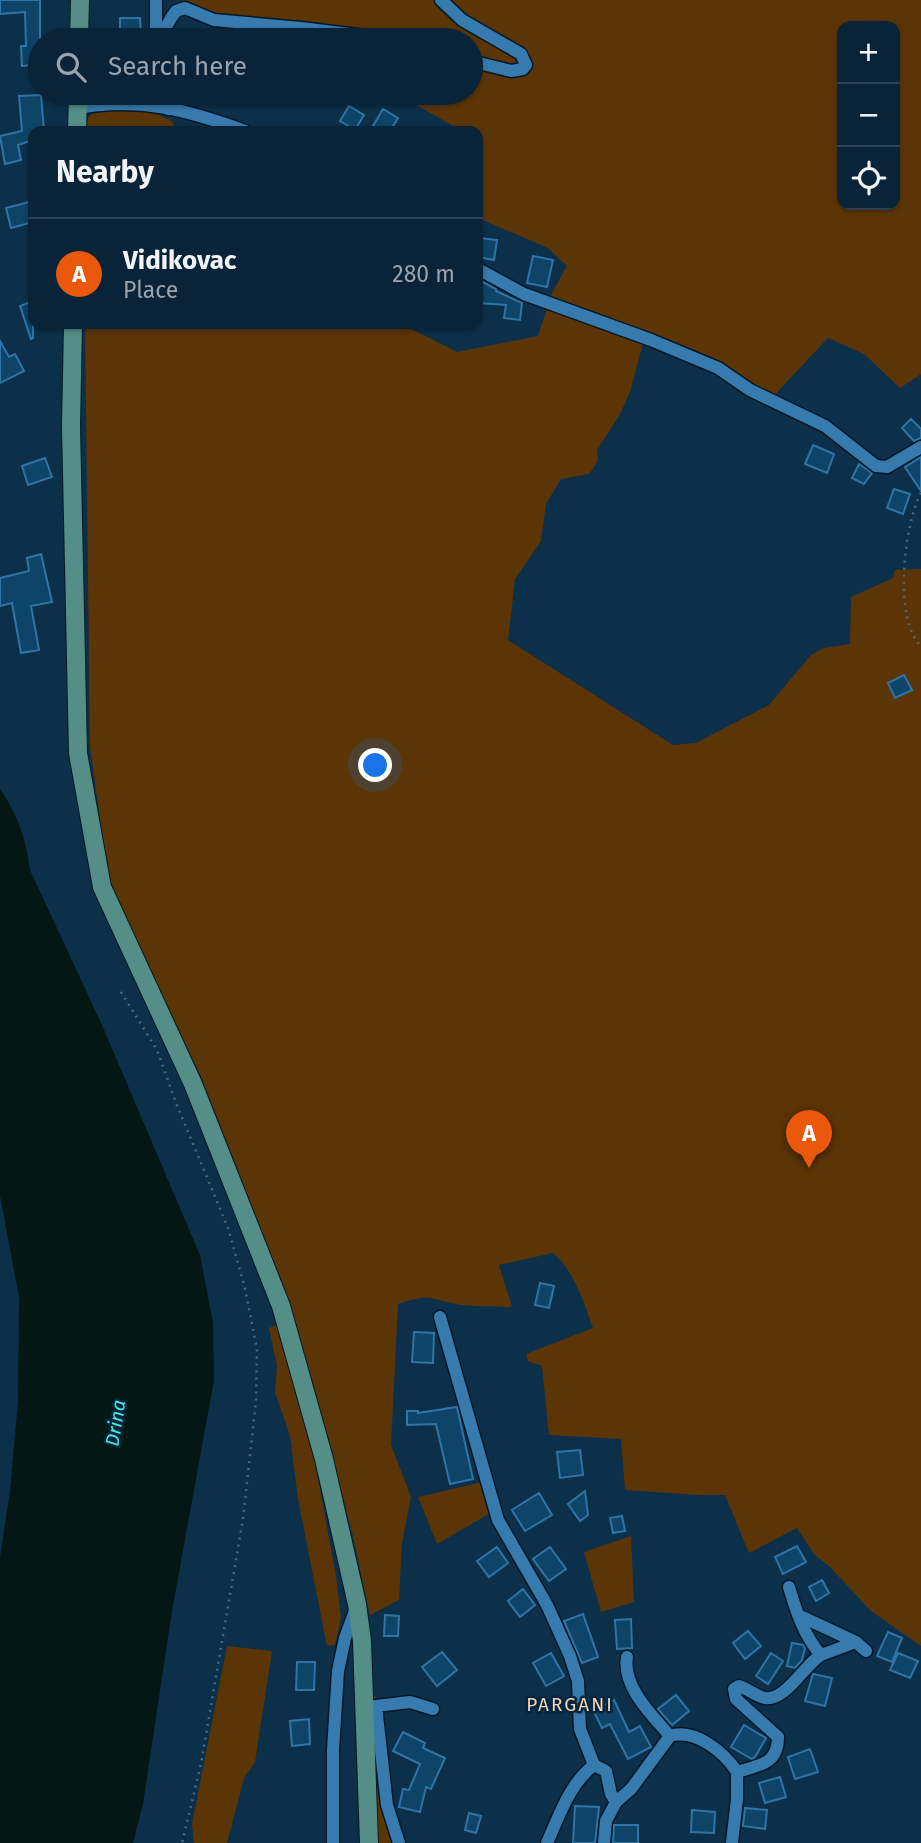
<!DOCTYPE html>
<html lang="en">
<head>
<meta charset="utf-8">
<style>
  :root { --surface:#092438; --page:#122c40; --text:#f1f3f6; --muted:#99a4ae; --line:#294153; --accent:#ea580c }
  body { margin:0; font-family:"Fira Sans",sans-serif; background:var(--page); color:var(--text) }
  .controls { position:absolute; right:21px; top:21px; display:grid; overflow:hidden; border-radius:14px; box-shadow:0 2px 5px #0004 }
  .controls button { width:63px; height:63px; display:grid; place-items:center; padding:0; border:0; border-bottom:2px solid var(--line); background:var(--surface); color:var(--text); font:35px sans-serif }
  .you { position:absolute; left:376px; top:766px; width:24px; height:24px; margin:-18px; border:5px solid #fff; border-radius:50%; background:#1a73e8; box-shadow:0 0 0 10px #1a73e833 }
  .badge { display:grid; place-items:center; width:46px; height:46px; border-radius:50%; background:var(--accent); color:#fff; font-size:23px; font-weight:700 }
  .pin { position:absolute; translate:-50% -58px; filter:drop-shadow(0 2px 4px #0008) }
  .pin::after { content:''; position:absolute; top:37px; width:24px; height:21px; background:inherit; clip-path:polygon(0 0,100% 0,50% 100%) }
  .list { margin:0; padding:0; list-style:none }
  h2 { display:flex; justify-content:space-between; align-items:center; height:91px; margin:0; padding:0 28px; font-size:30px }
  h2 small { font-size:23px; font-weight:400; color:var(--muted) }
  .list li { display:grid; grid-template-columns:46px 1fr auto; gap:21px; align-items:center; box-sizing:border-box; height:112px; padding:0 28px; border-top:2px solid var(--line) }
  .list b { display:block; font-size:26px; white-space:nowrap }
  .list p { margin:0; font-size:23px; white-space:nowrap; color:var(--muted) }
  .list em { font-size:23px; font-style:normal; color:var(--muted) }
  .icon { flex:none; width:38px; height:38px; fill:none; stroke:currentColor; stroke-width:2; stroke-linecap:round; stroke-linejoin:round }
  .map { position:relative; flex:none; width:921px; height:1843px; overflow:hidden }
  .search { position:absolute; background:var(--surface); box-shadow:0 2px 5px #0004; left:28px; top:28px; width:455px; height:77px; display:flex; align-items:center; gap:18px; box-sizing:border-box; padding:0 24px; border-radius:38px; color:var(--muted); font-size:26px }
  .panel { position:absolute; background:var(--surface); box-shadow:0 2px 5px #0004; left:28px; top:126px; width:455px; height:203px; border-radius:14px }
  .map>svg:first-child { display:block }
  .green { fill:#5c3506; fill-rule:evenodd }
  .water { fill:#041714 }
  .building { fill:#0d4468; stroke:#3074a6; stroke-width:2 }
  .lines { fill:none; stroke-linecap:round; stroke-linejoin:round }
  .street-casing { stroke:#041827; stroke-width:15 }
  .secondary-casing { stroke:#041827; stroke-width:20 }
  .path { stroke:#456883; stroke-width:2.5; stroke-dasharray:2 5; stroke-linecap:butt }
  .street { stroke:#377aad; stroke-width:12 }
  .secondary { stroke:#548e86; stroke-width:18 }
  .labels { text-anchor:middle; stroke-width:5; stroke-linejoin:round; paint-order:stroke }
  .water-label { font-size:19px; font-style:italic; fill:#4febd9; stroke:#012640 }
  .neighbourhood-label { font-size:19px; letter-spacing:2px; fill:#f8d3b2; stroke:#012640 }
</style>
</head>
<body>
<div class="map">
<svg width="921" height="1843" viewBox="0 0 921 1843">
  <rect width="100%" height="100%" fill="#0c304a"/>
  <path class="green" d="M182,0H921V374L900,388L864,354L828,338L766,404L716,373L643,343L630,392L619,416L597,450L598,461L589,474L561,479L546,504L541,541L515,579L508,640L673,745L696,743L769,705L811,655L824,648L850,644L851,597L893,578L895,570L921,569V1646L871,1611L830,1567L814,1554L797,1528L749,1553L725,1495H699L625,1490L621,1439L549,1435L542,1366L528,1361L526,1354L593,1328C583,1301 575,1272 553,1253L499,1265L512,1307C496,1306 478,1307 462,1305C429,1300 433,1292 398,1304L391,1445L411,1497L402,1543L399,1600L370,1615L352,1532L291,1306L202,1079L109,882L90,747L85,324H401L457,352L538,336L552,293L567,266L548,248L478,218V131H462L395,93H471V40H280L230,27L215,16ZM842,26H895V205H842Z
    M115,109C136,110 154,110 173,122V131H85L88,118L95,110Z
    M277,1325L315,1462L336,1576L341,1618L335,1645L327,1646L298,1499L290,1436L275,1392L277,1366L269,1328Z
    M491,1480L499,1508L437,1544L418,1497Z
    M631,1536L634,1602L601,1612L584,1552Z
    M227,1646L272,1651L255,1762L244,1778L227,1843H194L192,1824Z
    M371,1693L379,1700L390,1796L406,1843H375Z"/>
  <path class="water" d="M0,789C18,815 26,839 30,870L102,1025L200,1255L213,1323L214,1380L172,1611L143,1804L133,1843H0V1557L10,1491L18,1401L19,1297L0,1196Z"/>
  <path class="building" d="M0,0H40V64L22,66L21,46H26L25,12L0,14Z
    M120,18H140L141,36L120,37Z
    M41,95L44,131H33V140L18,145L21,160L5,164L0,136L22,131L19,96Z
    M349,106L364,115L355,130L340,121Z
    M383,109L398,118L390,131H370Z
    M29,202L33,222L11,228L6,208Z
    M480,238L497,240L494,260L478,257Z
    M533,256L553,260L547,287L527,283Z
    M481,281L496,289V291L522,303L520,320L504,318L506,305L479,303Z
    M33,301V338L31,339L20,306Z
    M0,341L9,357L15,354L24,371L0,383Z
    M911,419L921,429V438L914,441L902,428Z
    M813,445L834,454L827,473L805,464Z
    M921,457V491L905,467Z
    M45,458L52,477L28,485L22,466Z
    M859,464L872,473L864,484L852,478Z
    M894,489L910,494L903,514L887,508Z
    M41,554L52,602L31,606L39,650L21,653L12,603L0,606V578L29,571L27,558Z
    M904,675L912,690L895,698L888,683Z
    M540,1283L554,1286L549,1308L535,1305Z
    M414,1332L434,1333L433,1363L412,1362Z
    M457,1407L473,1479L450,1484L436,1424L407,1425V1411H418V1413Z
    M580,1450L583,1475L560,1478L557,1452Z
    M585,1491L588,1515L580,1521L568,1504Z
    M539,1493L552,1515L525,1531L512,1510Z
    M622,1516L625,1531L613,1533L610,1518Z
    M797,1546L806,1562L783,1574L775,1557Z
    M497,1547L508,1563L489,1577L477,1561Z
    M550,1547L566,1569L549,1581L533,1559Z
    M822,1580L829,1593L816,1601L809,1587Z
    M523,1589L535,1605L520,1617L508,1601Z
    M583,1614L598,1657L582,1663L564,1621Z
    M385,1615L399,1616L398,1636H384Z
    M631,1619L632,1648L617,1649L615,1620Z
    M748,1631L761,1646L745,1659L733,1643Z
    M888,1632L902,1638L892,1662L877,1656Z
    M792,1643L803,1645L805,1648L802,1660L795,1668L787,1666Z
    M442,1652L457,1670L437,1686L422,1667Z
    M551,1653L564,1676L546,1686L533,1663Z
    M771,1653L783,1661L768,1684L756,1676Z
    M898,1653L918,1661L910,1678L890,1670Z
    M297,1662H315L314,1690H296Z
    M813,1674L832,1678L825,1706L805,1701Z
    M676,1695L689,1711L672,1725L658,1709Z
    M614,1700L629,1732L640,1726L651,1747L628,1759L610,1724L602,1728L593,1710Z
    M309,1719L310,1744L292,1746L290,1721Z
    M744,1725L766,1738L755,1757L752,1759L731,1747Z
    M403,1732L425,1743L423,1748L445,1758L431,1789L426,1787L420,1812L399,1807L403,1789L409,1790L420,1764L393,1751Z
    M810,1749L818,1772L795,1779L788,1757Z
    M780,1777L786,1797L765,1803L759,1783Z
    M575,1806L599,1807L595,1843H573Z
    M745,1808L767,1810L765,1829L743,1826Z
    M692,1810L715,1812L714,1833L691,1832Z
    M469,1813L481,1816L476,1833L465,1830Z
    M614,1825H638V1843H613Z"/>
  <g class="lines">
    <g class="street-casing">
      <path id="street" d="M156,0V40
        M441,0L462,20L521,54L526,65L523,69L511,71L471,61
        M159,40L171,18L176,11L185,8L214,20L301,28L398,40
        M165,93L168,109
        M78,108C140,97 188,110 245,131
        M478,269L524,294L651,340L718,368L750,390L825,426L876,466L887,467L921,447
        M440,1317L498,1520L547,1605L570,1656L578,1681L580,1729L594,1765
        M798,1615L856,1642L866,1651
        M821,1655L856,1642
        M627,1657C622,1687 652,1715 670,1736
        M364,1706H376L387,1805L399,1843
        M376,1706L410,1702L433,1709
        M333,1843V1750L338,1671L345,1638L356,1608
        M547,1843C559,1816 570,1783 594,1765L606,1771L611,1794L616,1802
        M604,1843L606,1821L616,1802L631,1789L670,1736C695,1728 724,1752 737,1772C760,1765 778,1764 778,1737L736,1699L734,1689L739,1686C748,1689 756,1696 765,1698C786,1701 804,1665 821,1655C804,1636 796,1611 789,1587
        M732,1843L737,1799V1772"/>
    </g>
    <g class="secondary-casing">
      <path id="secondary" d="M79,40L80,0
        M77,131L78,93
        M73,324L71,426L78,753L102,887L193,1084L281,1306L324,1459L357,1604L362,1641L369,1843"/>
    </g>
    <path class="path" d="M921,493C904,524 893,620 921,646
      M121,992L157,1050L176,1103L228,1228L245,1288L257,1350L256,1401L243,1519L201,1764L182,1843"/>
    <use href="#street" class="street"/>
    <use href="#secondary" class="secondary"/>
  </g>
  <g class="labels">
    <g class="water-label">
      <text transform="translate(115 1423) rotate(-81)" y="7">Drina</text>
    </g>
    <g class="neighbourhood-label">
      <text x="570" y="1711">PARGANI</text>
    </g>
  </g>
</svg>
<div class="controls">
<button>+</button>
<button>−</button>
<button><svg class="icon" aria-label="locate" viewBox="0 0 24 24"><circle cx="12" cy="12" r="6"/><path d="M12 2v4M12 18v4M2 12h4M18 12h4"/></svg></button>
</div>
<div class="you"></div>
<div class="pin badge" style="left:809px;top:1168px">A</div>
<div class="search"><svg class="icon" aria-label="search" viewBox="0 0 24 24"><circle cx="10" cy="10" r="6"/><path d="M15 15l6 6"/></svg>Search here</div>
<section class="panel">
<h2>Nearby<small></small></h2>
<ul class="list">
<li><span class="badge">A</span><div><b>Vidikovac</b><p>Place</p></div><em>280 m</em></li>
</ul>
</section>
</div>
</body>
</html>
